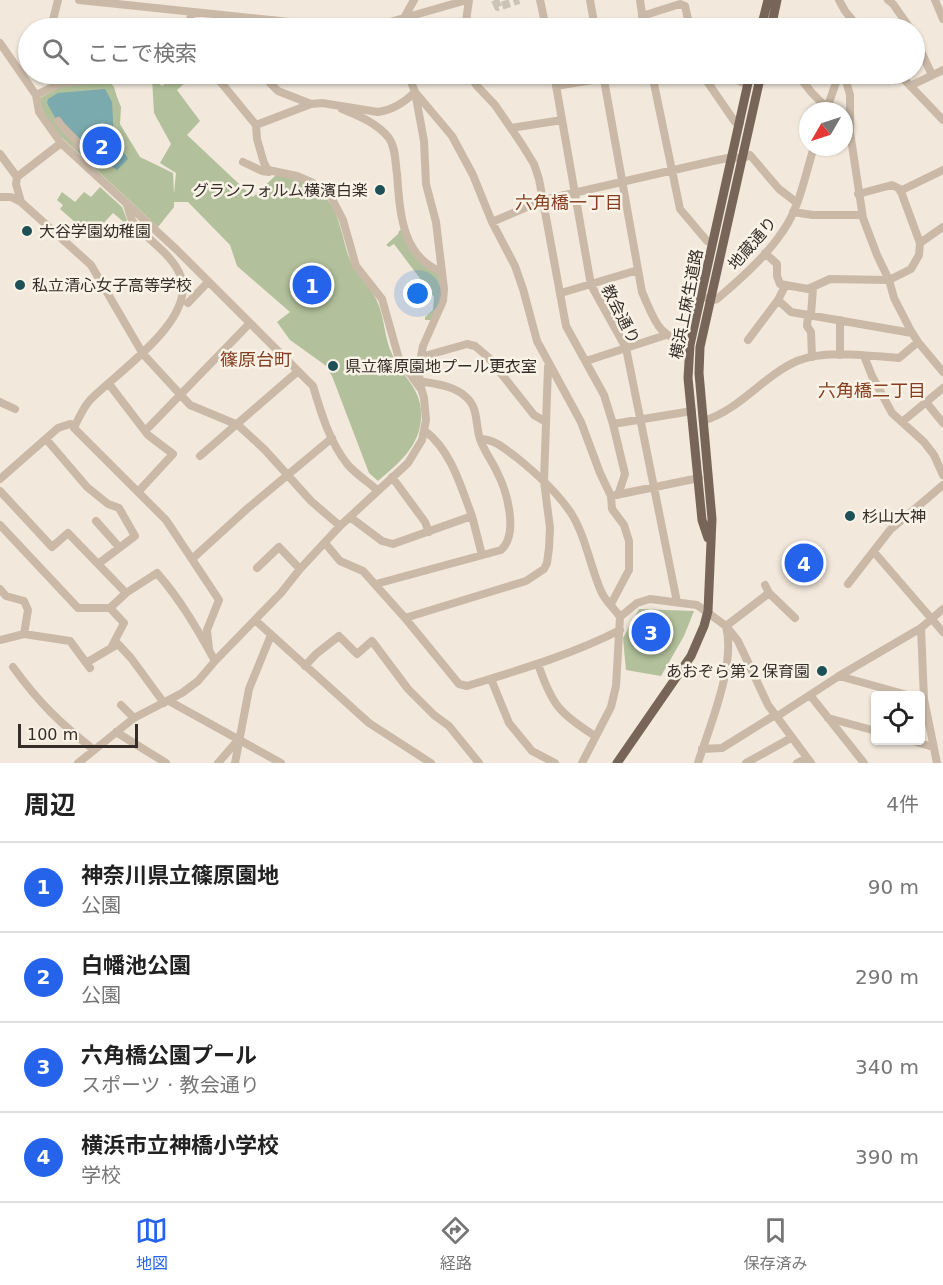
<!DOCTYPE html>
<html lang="ja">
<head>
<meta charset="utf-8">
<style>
  :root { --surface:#fff; --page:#f6f6f6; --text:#222; --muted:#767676; --line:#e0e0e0; --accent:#2563eb }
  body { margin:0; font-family:"DejaVu Sans","Noto Sans JP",sans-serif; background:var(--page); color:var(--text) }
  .controls { position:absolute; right:18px; bottom:18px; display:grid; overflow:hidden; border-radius:6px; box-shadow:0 2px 4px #0004 }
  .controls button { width:54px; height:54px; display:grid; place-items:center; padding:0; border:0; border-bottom:2px solid var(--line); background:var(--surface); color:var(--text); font:30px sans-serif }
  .compass { position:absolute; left:799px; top:102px; width:54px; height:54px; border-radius:50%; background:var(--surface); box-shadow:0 2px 4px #0004; rotate:231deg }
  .scale { position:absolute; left:18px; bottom:15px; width:120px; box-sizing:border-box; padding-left:6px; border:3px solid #362d28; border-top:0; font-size:16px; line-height:21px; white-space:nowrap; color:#362d28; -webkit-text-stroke:4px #f9f2e7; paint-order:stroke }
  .you { position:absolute; left:418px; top:294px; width:21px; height:21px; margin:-15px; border:4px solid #fff; border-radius:50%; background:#1a73e8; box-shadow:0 0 0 9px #1a73e833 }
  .badge { display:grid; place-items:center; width:39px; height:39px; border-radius:50%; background:var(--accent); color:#fff; font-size:20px; font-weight:700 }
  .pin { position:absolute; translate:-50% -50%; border:3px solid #fff; box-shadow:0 2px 6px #0006 }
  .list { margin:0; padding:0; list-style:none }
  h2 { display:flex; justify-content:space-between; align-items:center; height:78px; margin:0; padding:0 24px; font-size:26px }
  h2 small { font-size:20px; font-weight:400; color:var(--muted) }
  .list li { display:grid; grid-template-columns:39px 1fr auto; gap:18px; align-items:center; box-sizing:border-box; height:90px; padding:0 24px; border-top:2px solid var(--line) }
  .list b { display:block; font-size:22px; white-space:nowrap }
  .list p { margin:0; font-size:20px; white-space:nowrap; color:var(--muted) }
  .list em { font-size:20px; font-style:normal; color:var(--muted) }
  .icon { flex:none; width:33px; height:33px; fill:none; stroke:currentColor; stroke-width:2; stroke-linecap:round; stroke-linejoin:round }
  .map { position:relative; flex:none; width:943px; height:763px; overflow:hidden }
  .search { position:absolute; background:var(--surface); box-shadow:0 2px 4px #0004; left:18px; right:18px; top:18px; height:66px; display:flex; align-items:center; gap:15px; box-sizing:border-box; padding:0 21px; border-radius:33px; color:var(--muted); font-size:22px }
  .sheet { height:438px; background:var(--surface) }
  nav { display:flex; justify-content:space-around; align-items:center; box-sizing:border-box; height:84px; border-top:2px solid var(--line); background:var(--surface); font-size:16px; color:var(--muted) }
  nav a { display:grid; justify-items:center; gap:3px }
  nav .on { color:var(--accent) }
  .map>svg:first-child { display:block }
  .green { fill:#b2c19b }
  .water { fill:#7aa9ae }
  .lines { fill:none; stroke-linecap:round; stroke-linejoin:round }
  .minor-tunnel { stroke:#ccc3b7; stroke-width:8; stroke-dasharray:8 4; stroke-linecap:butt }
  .minor { stroke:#cab9a7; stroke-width:8 }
  .major { stroke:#786559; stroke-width:9 }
  .poi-dot { fill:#1d5057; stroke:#f9f2e7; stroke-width:2 }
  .labels { text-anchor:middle; stroke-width:5; stroke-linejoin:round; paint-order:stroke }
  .poi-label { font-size:16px; fill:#362d28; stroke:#f9f2e7; text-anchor:start }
  .street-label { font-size:16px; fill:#362d28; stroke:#f9f2e7 }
  .neighbourhood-label { font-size:18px; fill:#853e21; stroke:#f9f2e7 }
</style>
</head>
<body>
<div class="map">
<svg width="943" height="763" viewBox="0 0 943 763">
  <rect width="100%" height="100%" fill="#f2e8db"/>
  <path class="green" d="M177,74H195L177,90L200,121L187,135L253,197L276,175C294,179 317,183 328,200C340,217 342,236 348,255C354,273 370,285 377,301C385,318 384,338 392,354C403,379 423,388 421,419C419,447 398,464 378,481L369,473L332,376L325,365L290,340L277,322L290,312L237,266L230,245L188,202H174V207L158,227L59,135C50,123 41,113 40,98L60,87L106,78L114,87L117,97L121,107L120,124L140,157L173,173L174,194L176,173L160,163L171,144L154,113L152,78L162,86Z
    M100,187L122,207L127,220L125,223L113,213L101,226L108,233L103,239L78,222L76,223L60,209L63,205L57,200L62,192L75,202L84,192L91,197Z
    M403,229C410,253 415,264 440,273C443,291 439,304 431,320H425V317L433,310L434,297L394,244L389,247L386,245L398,234L399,231Z
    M639,609L694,611L684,636L661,676L626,670L623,638Z"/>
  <path class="water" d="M105,89L112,102L114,137L128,159L117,170L98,157L61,120L58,123L47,103L48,99L58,93Z
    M645,615L663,619L656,649L639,645Z"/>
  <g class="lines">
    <path class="minor-tunnel" d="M495,0L498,7L519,0"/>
    <path class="minor" d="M79,0L347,28L390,22L467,0
      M540,0L546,28
      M590,0L595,28
      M640,0L644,28
      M839,0L845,11L859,28
      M888,0L893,4L910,28
      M935,0L943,19
      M219,15L218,19L229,28
      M642,16L680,4L685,6L690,28
      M404,18L414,0
      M54,28L53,20L58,0
      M187,28L192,13
      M465,28L469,0
      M914,36L932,75
      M0,43L36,95L39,112L61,143L177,250L313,386C321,413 330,443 348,465C356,474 368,482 377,490
      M60,74L61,83
      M214,74L256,125L257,139L264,163L268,170L297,176L313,183L330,195L343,220L356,266L382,299L399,359L420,388
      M267,74L270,83L278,91L311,104L322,103L378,112C393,110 404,103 415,92L452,136L473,175L492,222L515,266L523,289L537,341L581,422L600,473L611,496L612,509L624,525L629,541V570L611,604
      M469,74L477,86L495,105L521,143L534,164L539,179L566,326L604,395L613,424L625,474L618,495
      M554,74L591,285L626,348L677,602
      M603,74L642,292C656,323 656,334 690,345
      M652,74L680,209L707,241L713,243
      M702,74L735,122L740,123
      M736,74L741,82L748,84
      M797,74L812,93L827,108
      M844,74L850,95V132L863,218L877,255L889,280L894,298L911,331L918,342L943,372
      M899,74L943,120
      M556,86L630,74
      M910,86L943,70
      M36,95L61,83L82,81L107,74
      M342,109C359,116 377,123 389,138C396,148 395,162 397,174C400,211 401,257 442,272
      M826,111L839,74
      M58,121C64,130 72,136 79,144L77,146
      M256,125L311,104
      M511,128L562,120
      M0,154L17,177
      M243,162L262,171L269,172
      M900,191L943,170
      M0,197H11L21,202L16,184L17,177L61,143
      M21,202L91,265L143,354L190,405L238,425L265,450L311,501L340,526
      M127,205C129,210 130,217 133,222C147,240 173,254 181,277C196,321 116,373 90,400C84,407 78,419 74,428L166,520L219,600L207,630L209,650
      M793,212L813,215H862
      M492,222L543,200L713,161L733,157L741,159L750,155L779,189L796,202
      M920,243L943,227
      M765,253L777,264V276L780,284L808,289L830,279L889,280L911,269L919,255L920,243L900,189L892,185L858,194
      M561,293L638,270
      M706,298L713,300L717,299C743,277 771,252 788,223C801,200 806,172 814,147
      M778,300L791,312L912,333
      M188,303L208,282
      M808,315L807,326L811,332L812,357
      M811,315L813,288
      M748,340L778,300L785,286
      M840,355V320
      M864,356L872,376L892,413L924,442L934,455L943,475
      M421,357L467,344L475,346L488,357L534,415L546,422
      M586,361L666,335
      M109,384L148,435L173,454L138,492
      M0,402L15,409
      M926,402L943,423
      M703,421C740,410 763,376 797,361C825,349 869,356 899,358L918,342
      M902,422L943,388
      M613,424L692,411
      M149,427L250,323
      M46,439L87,487L108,504L119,508L135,536L98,564
      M480,439C494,439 505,449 516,457C536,473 557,492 571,513C586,537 590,566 601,591C605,601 614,608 620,617L616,686L611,707L582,763
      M200,456L297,372
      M392,477L425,522L429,532
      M0,479L58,428L70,424L75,425
      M0,491L52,547L68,533L126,593
      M616,495L699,478
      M472,516L482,555
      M350,517L382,541L393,544L472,516C461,487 451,450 425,431
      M96,521L119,547
      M0,525L78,608H110
      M325,543L340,561L363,571L405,618L459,684L467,686C519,670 571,655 620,630
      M874,552L943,632
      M192,559L248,508L332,438
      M257,568L279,547L300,569
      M376,584L501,550C519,534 507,491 497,472C492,461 484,451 480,439C475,425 479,408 466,397C454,385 434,384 419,381
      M848,584L890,530L943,485
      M765,585L769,593L795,618
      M0,589L6,596L24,601L28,610L24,634
      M769,593L726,626L738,641L768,705L811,763
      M620,617L637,603L650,599L697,605L726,626C736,665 710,725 698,763
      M405,618L526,581L544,569L547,563L549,548L550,528L544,481L548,367
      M255,620L369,723L431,763
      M921,628L924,699L937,763
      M0,640L24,634L70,641L90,668
      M111,648L124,623L110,608L126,593L157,573C180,599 198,630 215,661
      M86,663L118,644L131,658L164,703
      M538,664C552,705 559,713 595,736
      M305,666L316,654L339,636L357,654L372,641L408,689L434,715L449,726L479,763
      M13,667C39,703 60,723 94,750
      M839,676L911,696
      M491,679L509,723L532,751L555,763
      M810,695L864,763
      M169,701L281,763
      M121,705L134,718
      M776,717L839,676L921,628L943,609
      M828,718L876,731
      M116,732L166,763
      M910,740L933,747
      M702,749L722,748L775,715
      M78,763L134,718L182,693L198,681L215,661L281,593L300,569L340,526L408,463L422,440L426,420L424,398L419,381L420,362L423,346L443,301L444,289L436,222L426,184L424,141L415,92L408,74
      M218,763L238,740
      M235,763L249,689L271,635
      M746,763L791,738
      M797,763L807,758"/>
    <path class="major" d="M761,28L768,0
      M771,28L777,0
      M708,538L702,520L688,378L690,345L750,74
      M617,763L691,656L704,626L708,611L712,519L699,373L700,347L761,74"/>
  </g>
  <g class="poi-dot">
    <circle cx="380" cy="190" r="6"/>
    <circle cx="27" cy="231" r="6"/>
    <circle cx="20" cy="285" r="6"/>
    <circle cx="333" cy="366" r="6"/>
    <circle cx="850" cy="516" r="6"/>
    <circle cx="822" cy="671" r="6"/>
  </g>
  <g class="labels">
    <g class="poi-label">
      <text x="368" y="196" text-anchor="end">グランフォルム横濱白楽</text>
      <text x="39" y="237">大谷学園幼稚園</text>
      <text x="32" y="291">私立清心女子高等学校</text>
      <text x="345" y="372">県立篠原園地プール更衣室</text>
      <text x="862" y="522">杉山大神</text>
      <text x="810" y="677" text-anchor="end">あおぞら第２保育園</text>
    </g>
    <g class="street-label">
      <text transform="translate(752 243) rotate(-49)" y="6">地蔵通り</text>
      <text transform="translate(686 304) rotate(-79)" y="6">横浜上麻生道路</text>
      <text transform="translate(621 314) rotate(63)" y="6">教会通り</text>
    </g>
    <g class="neighbourhood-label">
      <text x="569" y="209">六角橋一丁目</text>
      <text x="256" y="366">篠原台町</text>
      <text x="872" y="397">六角橋二丁目</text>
    </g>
  </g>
</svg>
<div class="controls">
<button><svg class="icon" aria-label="locate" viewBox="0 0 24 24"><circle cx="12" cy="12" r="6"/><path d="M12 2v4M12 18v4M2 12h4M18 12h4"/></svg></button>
</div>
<svg class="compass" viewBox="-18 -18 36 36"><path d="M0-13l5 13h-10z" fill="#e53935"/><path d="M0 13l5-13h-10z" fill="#767676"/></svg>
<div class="scale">100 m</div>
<div class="you"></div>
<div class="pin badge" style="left:312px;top:285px">1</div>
<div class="pin badge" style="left:102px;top:146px">2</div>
<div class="pin badge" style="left:651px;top:632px">3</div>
<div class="pin badge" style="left:804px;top:563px">4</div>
<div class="search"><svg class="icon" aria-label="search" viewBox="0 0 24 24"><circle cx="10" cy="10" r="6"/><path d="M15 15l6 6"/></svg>ここで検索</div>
</div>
<section class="sheet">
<h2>周辺<small>4件</small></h2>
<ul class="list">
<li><span class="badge">1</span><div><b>神奈川県立篠原園地</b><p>公園</p></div><em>90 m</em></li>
<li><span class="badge">2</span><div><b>白幡池公園</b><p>公園</p></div><em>290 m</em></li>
<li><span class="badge">3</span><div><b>六角橋公園プール</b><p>スポーツ · 教会通り</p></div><em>340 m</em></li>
<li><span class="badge">4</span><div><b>横浜市立神橋小学校</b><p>学校</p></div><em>390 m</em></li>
</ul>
</section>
<nav>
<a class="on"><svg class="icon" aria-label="map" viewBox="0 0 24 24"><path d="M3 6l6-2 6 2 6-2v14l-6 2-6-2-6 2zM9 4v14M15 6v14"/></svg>地図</a>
<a><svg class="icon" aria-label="directions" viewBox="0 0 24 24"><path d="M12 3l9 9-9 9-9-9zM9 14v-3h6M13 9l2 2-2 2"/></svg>経路</a>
<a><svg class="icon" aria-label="saved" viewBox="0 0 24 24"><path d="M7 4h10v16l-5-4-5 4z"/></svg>保存済み</a>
</nav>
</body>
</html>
